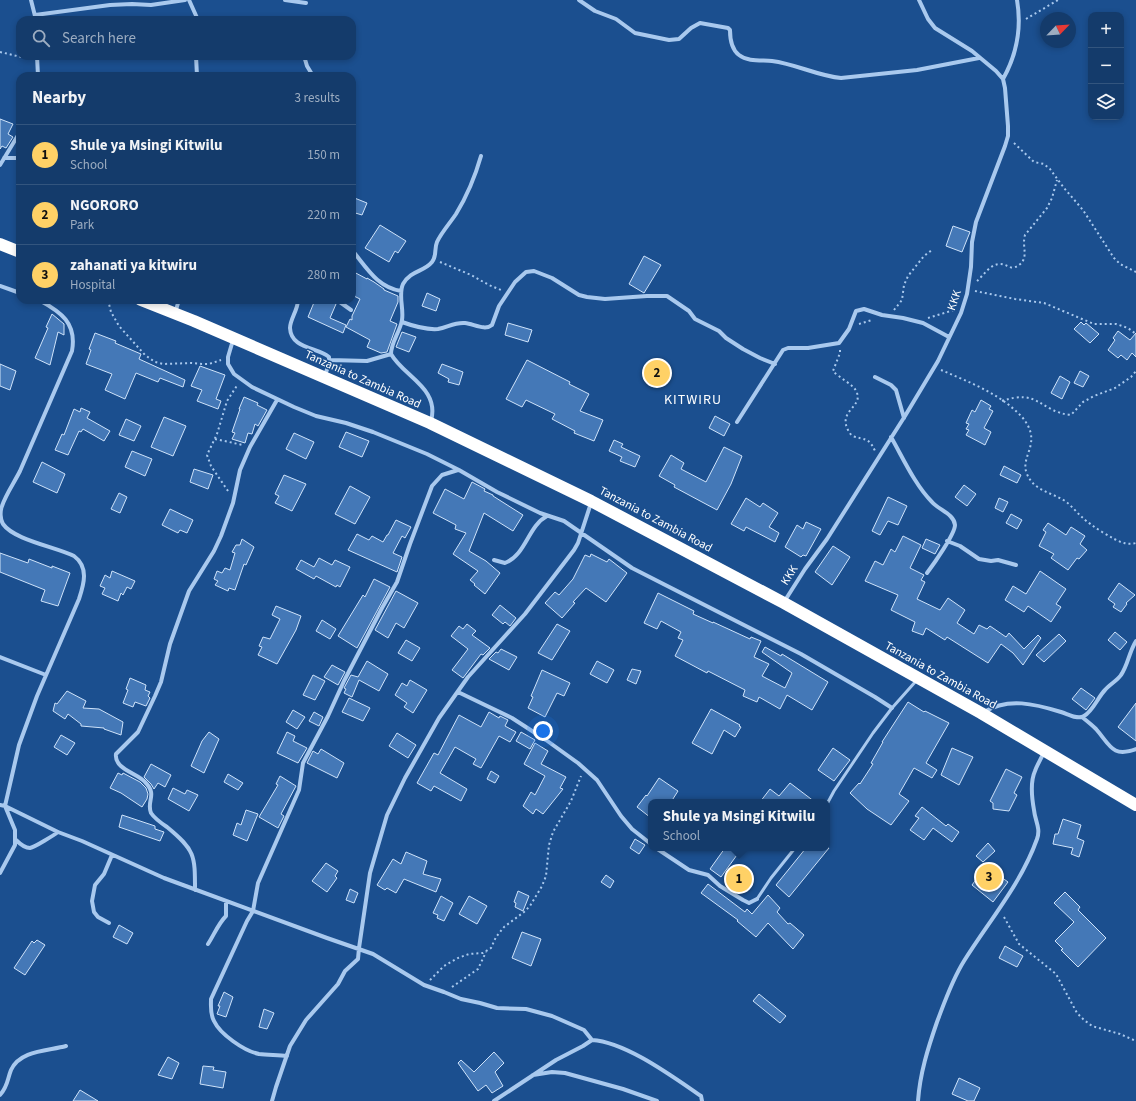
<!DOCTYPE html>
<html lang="en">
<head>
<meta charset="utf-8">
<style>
  :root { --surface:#143b6b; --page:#214673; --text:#f1f3f6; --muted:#9dadc1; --line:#33557e; --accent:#ffd166 }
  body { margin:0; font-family:"Source Sans 3",sans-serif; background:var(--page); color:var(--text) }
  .controls { position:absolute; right:12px; top:12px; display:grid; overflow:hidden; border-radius:8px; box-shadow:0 2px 6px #0003 }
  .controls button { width:36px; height:36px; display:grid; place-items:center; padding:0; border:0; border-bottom:1px solid var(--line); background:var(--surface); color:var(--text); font:20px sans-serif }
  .compass { position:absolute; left:1040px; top:12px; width:36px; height:36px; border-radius:50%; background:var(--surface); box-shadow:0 2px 6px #0003; rotate:65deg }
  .you { position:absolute; left:543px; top:731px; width:14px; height:14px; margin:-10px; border:3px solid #fff; border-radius:50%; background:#1a73e8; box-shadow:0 0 0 6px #1a73e833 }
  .badge { display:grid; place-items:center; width:26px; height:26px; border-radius:50%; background:var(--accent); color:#111; font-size:13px; font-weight:700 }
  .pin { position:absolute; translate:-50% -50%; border:2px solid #fff; box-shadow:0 1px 4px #0006 }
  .popup { position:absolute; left:648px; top:799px; width:182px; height:52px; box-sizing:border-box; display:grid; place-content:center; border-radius:8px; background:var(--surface); filter:drop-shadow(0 1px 3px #0005); font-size:13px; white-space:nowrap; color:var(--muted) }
  .popup b { font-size:15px; color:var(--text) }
  .popup::after { content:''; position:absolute; left:50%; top:100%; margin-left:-8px; border:8px solid transparent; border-top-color:var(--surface) }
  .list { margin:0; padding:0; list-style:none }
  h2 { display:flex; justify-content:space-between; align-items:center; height:52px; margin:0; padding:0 16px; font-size:17px }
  h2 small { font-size:13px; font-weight:400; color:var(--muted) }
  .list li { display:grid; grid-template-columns:26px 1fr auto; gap:12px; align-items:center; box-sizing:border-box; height:60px; padding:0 16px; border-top:1px solid var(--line) }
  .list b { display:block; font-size:15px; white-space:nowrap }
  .list p { margin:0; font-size:13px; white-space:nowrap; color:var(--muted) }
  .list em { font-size:13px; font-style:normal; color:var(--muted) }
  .icon { flex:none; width:22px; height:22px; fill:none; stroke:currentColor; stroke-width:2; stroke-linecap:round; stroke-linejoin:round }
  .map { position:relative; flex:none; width:1136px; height:1101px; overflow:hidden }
  .search { position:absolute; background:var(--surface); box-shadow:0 2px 6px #0003; left:16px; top:16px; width:340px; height:44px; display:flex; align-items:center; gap:10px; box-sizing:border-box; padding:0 14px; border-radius:12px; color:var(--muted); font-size:15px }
  .panel { position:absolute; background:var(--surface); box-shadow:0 2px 6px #0003; left:16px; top:72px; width:340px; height:232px; border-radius:12px }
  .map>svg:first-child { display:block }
  .building { fill:#4478b7; stroke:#cfe3fa }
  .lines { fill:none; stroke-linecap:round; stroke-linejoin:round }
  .path { stroke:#a9c9ee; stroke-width:2; stroke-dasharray:2 3; stroke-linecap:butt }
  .lane { stroke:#a9c9ee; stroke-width:3 }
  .street { stroke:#a9c9ee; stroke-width:4 }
  .highway { stroke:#fff; stroke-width:12 }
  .labels { text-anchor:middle; stroke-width:3; stroke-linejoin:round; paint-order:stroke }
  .street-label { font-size:12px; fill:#fff; stroke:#1b4f8f }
  .quarter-label { font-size:14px; letter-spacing:1px; fill:#fff; stroke:#1b4f8f }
</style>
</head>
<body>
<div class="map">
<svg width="1136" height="1101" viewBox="0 0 1136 1101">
  <rect width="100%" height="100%" fill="#1b4f8f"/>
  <path class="building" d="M0,119L13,124L8,134L13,137L6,148L2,146L0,149Z
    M352,197L367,203L362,215L352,212Z
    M380,225L406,241L398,253L395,251L389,262L365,248Z
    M953,226L970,232L962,252L946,246Z
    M644,256L661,265L644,293L629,284Z
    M352,271L367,279V278L374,282L384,289V290L398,296V302L390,321L397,324L387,352L381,353L367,347L370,340L346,327L350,319L352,320V316L360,299L352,295Z
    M427,293L440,299L436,311L422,306Z
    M315,300H328L336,304L330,318L346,325L343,333L308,317Z
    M52,314L64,324V335L58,332L50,365L35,358L48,328L46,327Z
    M1081,322L1084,325L1086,323L1099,334L1090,343L1074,329Z
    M508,323L532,330L528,342L505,335Z
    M1118,331L1130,340L1136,333V357L1132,353L1127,360L1121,355L1118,358L1108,350L1115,340L1113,338Z
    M402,332L416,337L409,352L396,347Z
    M95,333L116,341L115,343L141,354L139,359L185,380L183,387L160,378L158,382L136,373L125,399L105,390L112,374L86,364L91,350L89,349Z
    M527,360L570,382L569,384L589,394L580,411L603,420L594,441L574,433L575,431L552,419L555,414L526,400L522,407L506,399Z
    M0,364L16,371L10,390L0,386Z
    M442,364L463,372L459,385L448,382L449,379L438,373Z
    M200,366L225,375L216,399L221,401L218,409L197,401L202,390L191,386Z
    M1080,371L1089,376L1083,387L1074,383Z
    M1060,376L1070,382L1062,399L1051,393Z
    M244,397L258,403L257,405L267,410L258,426L255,424L252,434L248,433L245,443L232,439L235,433L232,432L240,409H239Z
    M981,400L991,406L989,409L993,411L984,428L991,432L985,445L966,435L969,430L966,429L969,424L966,423L972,410L975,412Z
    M81,408L90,412L87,418L110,431L104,441L83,429L81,432L79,431L68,455L55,450L62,434L64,435L74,409L80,412Z
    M715,416L730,424L724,436L709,428Z
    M164,417L186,426L173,456L151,447Z
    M126,419L141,426L134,441L119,435Z
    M346,432L369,441L362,457L339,447Z
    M294,433L314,442L306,459L286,449Z
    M614,440L623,444L621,447L640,456L635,467L620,461L622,457L609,451Z
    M724,447L742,456L731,484L717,510L674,487L675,485L659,476L671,455L684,463L681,469L706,482Z
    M132,451L152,459L145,476L125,467Z
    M42,462L65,474L57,493L33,482Z
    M1004,466L1021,475L1017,483L1000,475Z
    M194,469L213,475L208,489L190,482Z
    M284,475L306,484L292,511L275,503L279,496L275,494Z
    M472,482L485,489L484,491L493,495V496L523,515L513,531L484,513L469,551L486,561L500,573L485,594L474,585L475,584L470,580L478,571L453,554L466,533L455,529L456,525L433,513L445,489L464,499Z
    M964,485L976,494L967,506L955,497Z
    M350,486L370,497L355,524L335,514Z
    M119,493L127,497L120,513L111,509Z
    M888,497L907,506L898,525L888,521L880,535L872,531Z
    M746,498L760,507L763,503L778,513L769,527L779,533L775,542L746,527L744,531L731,524Z
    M999,498L1008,502L1003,512L995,508Z
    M170,509L193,520L187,533L180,530L178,533L162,525Z
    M1011,514L1022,520L1017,529L1006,523Z
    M396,520L411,527L405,538L402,536L393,553L402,557L397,572L348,550L357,534L369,540L372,536L383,542L387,535H388Z
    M806,522L821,529L806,556L803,555L801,557L785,547L797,525L803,529Z
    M1048,523L1066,535L1071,527L1085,536L1080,544L1087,550L1079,559L1077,558L1068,570L1051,558L1054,554L1039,546L1046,532L1043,530Z
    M903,536L921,545L910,568L924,575L921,580L925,582L917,599L940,610L948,598L965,610L957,623L974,634L979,625L987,629L990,626L1006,637L1009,633L1024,649L1038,635L1041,638L1023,665L1013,653L1001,644L988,663L947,637L945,640L926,628L923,635L912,631L915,622L891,610L898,595L865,581L875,561L883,565L891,549L895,552Z
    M242,539L254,547L246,565L244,564L235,590L229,588L228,591L215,585L218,581L214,579L217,571L222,573L225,568L230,570L235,553L232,552L236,545H240Z
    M926,539L940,545L935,554L922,548Z
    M833,546L850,557L832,585L815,572Z
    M0,553L28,563L29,559L52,568V566L70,573L58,606L41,601L45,590L0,572Z
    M591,554L607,562L609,559L627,573L606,602L586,588L573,602L575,603L562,618L545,603L555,592L559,595L573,579L585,555L590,557Z
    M319,558L332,565L335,560L350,567L340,587L337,585L336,587L316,576L314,579L296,569L301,560L314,567Z
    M112,571L135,581L131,589L127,587L123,595L121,593L118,601L102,594L105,588L100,586L105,575L110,578Z
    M1040,571L1066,589L1056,604L1061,607L1051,622L1028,606L1024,612L1005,600L1013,586L1026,594Z
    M374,579L390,587L357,648L338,636L363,595L365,597Z
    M1119,583L1135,595L1126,603L1127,604L1121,612L1113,607L1115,604L1108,599Z
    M396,591L418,603L404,628L396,623L388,638L375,630Z
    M658,593L694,611L693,614L713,623V622L750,639L751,637L761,641L754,657L769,664L762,676L785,688L792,673L762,652L765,647L781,656L782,654L828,682L812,710L787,695L780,709L759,697L757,702L743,696L745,690L708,671L707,673L675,656L683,640L678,638L681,632L661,621L657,629L644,623Z
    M500,605L516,618L510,626L505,622L503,624L492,615Z
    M276,606L301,616L296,630L277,664L258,655L262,647L259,646L263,637L270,639L280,619L272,615Z
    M322,620L336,629L330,639L316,631Z
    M467,624L476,631L472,635L490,648L483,655L481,654L463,678L452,670L468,649L451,636L459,626L463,629Z
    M557,624L570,631L552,660L538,653Z
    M1115,632L1127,642L1120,650L1108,640Z
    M1059,634L1066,641L1044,662L1036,655Z
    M406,640L420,648L412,661L398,653Z
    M501,649L517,657L509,670L489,659L496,652L498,653Z
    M367,661L388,674L379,691L359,680L352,697L344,693L346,689L344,688L351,675L358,677Z
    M597,661L614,670L607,683L590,674Z
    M332,665L345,672L338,685L324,677Z
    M632,669L641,671L636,684L627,680Z
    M542,670L570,683L564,696L557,693L545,717L528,708L533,697L531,696L534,689Z
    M313,675L325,681L315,700L303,695Z
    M130,678L146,685L145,690L150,692L148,696L150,698L146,706L135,702L133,707L123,703L128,690L126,689Z
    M410,680L427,690L413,713L404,707L407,703L395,695L402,683L407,686Z
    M1081,688L1095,698L1086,710L1072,699Z
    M67,691L86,701L83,708L99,709L123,722L121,735L104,729V728L81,726V724L68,714L65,719L53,711L55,703L57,704Z
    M349,698L370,708L363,721L342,712Z
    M908,702L924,712L925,711L949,723L926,763L937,770L932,778L914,768L899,794L909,801L891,825L867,809L850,793L859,783L860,784L873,764L871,763L883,742H882Z
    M1136,703V741L1118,727Z
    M711,709L740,725L739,726L741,727L735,737L724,730L712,754L692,743Z
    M293,710L305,717L297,729L286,722Z
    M314,712L323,717L319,726L309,721Z
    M489,712L499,718L500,716L508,720L505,726L516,732L510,742L499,736L481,768L473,764L476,759L455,747L440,773L467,789L461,801L434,786L431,791L417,783L434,753L438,755L459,715L481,727Z
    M209,732L219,739L204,773L191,766L202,741Z
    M287,732L295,736L293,741L307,748L298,763L277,753Z
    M521,732L535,740L530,749L516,741Z
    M397,733L416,745L408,758L389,746Z
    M61,735L75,743L67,755L54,747Z
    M535,743L548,751L541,764L566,777L560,788L563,789L543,814L536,809L533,814L523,806L531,792L535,795L545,776L524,764Z
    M833,748L850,760L834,781L818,770Z
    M952,748L973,757L959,785L941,775Z
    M321,749L344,763L337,778L307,763L313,751L318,754Z
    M151,764L171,775L165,787L158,783L154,789L151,784L144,777Z
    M1006,769L1022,777L1014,793L1017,795L1009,811L993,809V803L990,801Z
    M491,771L499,776L495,783L487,779Z
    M118,773L122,775L123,773L140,782L146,788L148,794L147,799L142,807L121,793L110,788Z
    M228,774L243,783L238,790L224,782Z
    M280,776L296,786L281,814L284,816L278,828L259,817L278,785L276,784Z
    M659,778L678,791L671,802H651V818L637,807L646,795L647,796Z
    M790,783L815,802H760L770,789L779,796Z
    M173,788L185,794L187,790L198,795L189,811L168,799Z
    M922,807L946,826L948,824L959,832L952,842L933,828L924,840L910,830L919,818L915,816Z
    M246,810L258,814L247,841L233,835L237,823L241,825Z
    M122,815L155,826V829L164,832L160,841L119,827Z
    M1063,819L1081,825L1077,838L1084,841L1079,857L1071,854L1073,848L1053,844L1055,834H1058Z
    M635,839L645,845L639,854L630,848Z
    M988,843L995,851L983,862L976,856Z
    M725,848H742L721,877L710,869Z
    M806,848H829L789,897L776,885Z
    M406,852L427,861L423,874L441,879L436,892L404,879L396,893L387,888L385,890L377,885L393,859L401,864Z
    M326,863L338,871L335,876L337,878L327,892L312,881Z
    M986,866L1008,882L993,902L972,885Z
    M606,875L614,881L610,888L601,882Z
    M708,884L745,912L747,909L752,914L768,895L780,908L777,912L788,924L790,923L804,935L793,949L768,923L756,937L737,921L738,920L701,893Z
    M350,889L358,893L354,903L346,900Z
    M518,891L529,896L523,911L515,907L516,903L514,902Z
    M1065,892L1080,907L1078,910L1106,938L1078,967L1061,950L1063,949L1055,941L1074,922L1054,903Z
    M441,896L453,903L444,921L437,918L438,915L433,913Z
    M469,896L487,906L477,924L459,914Z
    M119,925L133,933L127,944L113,937Z
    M522,932L541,939L531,966L512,958Z
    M37,940L45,945L25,975L14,968L32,941L34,943Z
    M1005,946L1023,956L1017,967L999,958Z
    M224,992L233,997L226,1017L217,1014L220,1006H218Z
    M759,994L786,1016L780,1023L753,1001Z
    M264,1009L274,1013L267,1029L259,1027Z
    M494,1052L504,1063L495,1072L503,1086L492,1093L486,1085L478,1091L458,1063L461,1060L474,1072Z
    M168,1057L179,1063L172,1079L158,1075Z
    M203,1066L214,1067L213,1070L226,1072L223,1088L200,1084Z
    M959,1078L980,1088L974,1101H968L952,1094Z
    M80,1090L98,1101H73Z"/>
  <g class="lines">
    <path class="path" d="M1026,19L1058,0
      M0,52L30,59
      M1014,143L1034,162L1044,164L1050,169L1064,188L1083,210L1114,258L1120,264L1136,272
      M440,262L471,275L489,285L501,290
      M977,281C984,275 990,264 1000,264C1005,264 1008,267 1013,268C1032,261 1021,248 1025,235L1047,208L1052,198L1057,180
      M975,291L1015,299L1044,303L1094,324H1116L1128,328L1136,334
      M108,300L111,312L119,326L145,355L155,362L163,364L191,363L202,364H209L221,360
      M894,310L902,300L904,285L908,276L924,256L932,250
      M928,318L954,310
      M859,324L872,320
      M840,350V353L833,371C839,378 855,385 857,393C863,408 833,412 852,436C864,440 869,437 875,451
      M941,370C969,382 1001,394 1022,417C1044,443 1019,456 1027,474C1034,491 1051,492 1065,501C1072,506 1077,513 1083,518C1090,525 1115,541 1124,543C1128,544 1132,544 1136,543
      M1002,401C1039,388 1040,412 1071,415L1083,402L1094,396L1115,388L1131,377L1136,371
      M215,439L243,445
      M228,491L211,466L207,455L217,434L227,401L238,384
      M1004,917L1019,944L1056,974L1077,1013L1084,1020L1092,1026L1120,1034L1136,1041
      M430,980L444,966L458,958L469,954L483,953L491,948L496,937L504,927L524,912L530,906L542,886L546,876L549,845L553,832L571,801L581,776
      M452,987L478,969L486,952"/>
    <path class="lane" d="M827,804L834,791L873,733L892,708L916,681
      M757,899L771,878L795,848"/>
    <path class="street" d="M31,0L36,20
      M189,0L198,20
      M285,0L306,3
      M579,0L595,11L616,19L635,33L669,40L679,39L691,28L700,23L728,28L730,30C730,39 731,49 739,55C748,62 761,60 772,61C796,64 818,76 841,78L917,70L979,58
      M35,15L110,5L132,4L151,5L185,0
      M37,56L38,76
      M196,56L197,76
      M304,56L307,66L313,76
      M1003,79C1017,54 1022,29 1017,0
      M4,158H20
      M0,165L20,132
      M352,250C367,268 377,287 401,291
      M0,286L20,293
      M298,300C298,310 290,319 290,328C291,349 317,347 329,357V364L325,375
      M337,300L351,310
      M175,313L179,300
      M402,322C413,326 426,330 438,329C448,327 455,322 465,323C474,324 485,331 492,325L499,306L515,282L526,272L534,271L552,278L579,295L587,297L605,299L647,296H667L689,311L695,319L719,331L726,338L743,349L760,358L775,364
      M233,340L228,357V364L234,374L252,387L294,407L316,416L346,423L373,432L427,454L459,470L497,492L540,513L564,521L632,568L801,654L875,697L892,708
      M330,360L367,361L391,354
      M875,377L891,385L896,390L904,418
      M431,421C440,388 404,377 391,354C391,342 400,332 402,320C404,308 398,295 403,284C411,270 424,272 432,262C437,256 434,249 437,242C441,233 450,223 456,214C467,196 475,177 481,156
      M737,422L783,350L788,348H808L839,343L849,329L856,311L864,309L882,315L903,318L923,323L949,337
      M891,437C903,458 915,485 932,502C939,510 954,514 955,525C955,534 933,565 927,573
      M947,541L960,546L979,559L991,561L998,560L1016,565
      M494,560L505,563C526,555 528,526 547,516
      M784,602L805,569L827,539L905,416L938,361L961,313L967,294L971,267L972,242L976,222L1005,146L1008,136V126L1005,88L1003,79L996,71L972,51L935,28L928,19L919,0
      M0,657L46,675
      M458,692L512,718L546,740L578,763L597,780L621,816L632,829L651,844
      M984,712C1008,697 1035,704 1061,712C1068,714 1077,720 1084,716C1093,711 1098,697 1105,690C1110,684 1117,681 1121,675C1128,665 1129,652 1136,641
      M1082,717C1087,721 1092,725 1096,729C1110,745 1112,758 1136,749
      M0,805L5,806L58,832L82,841L164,878L327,938L373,954L424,985L444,992L461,999L480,1003L497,1008L526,1009L552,1016L584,1030L592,1040C626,1042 673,1077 701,1096L702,1101
      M16,840C20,844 25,848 30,848C35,847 54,835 58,832
      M656,848L689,870L708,875L720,886L743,900L749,903L757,899
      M0,873L15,845V830L5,806L19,745L37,696L79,599C84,584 89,567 74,556C56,547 14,540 3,524C0,519 0,511 2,506C6,494 14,483 20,471C37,431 55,391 72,351C77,323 61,312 39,300
      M195,890C195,855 195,850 167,827C161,823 155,819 151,813C146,801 158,795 145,782C137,773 114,769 116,754L138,732L155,696L161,682L170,644L189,591L214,551L221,536L233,503L240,470L250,447L277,400
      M109,923L98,917L94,912L92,901L95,885L104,874L112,855
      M208,944C214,935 218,924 226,916V901
      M287,1056C278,1055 268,1055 259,1054C244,1051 220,1034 214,1021C210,1014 211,1007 211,999L247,921L253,911L258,883L299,790L303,763L328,716L344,681L382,608L397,582L410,544L432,486L442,475L458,470
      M533,1075L552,1072L565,1073L623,1089L657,1101
      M0,1095C8,1086 7,1080 11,1070C20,1050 48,1051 66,1046
      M272,1101L276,1087L290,1046L306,1020L338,984L345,971L358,959L359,948L370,873L387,815L405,778L439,718L468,677L525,614L574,550L578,543L591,503
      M494,1101L556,1060L583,1046L592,1040
      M918,1101C920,1073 928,1048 937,1022C945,1001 952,980 964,961C989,921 1021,884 1037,839C1041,828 1035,821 1034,810C1032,799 1030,782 1035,771C1037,765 1041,759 1044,752"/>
    <path class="highway" d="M0,244L20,252
      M141,300L194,321L430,423L591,501L784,603L981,713L1136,805"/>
  </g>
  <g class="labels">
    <g class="street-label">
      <text transform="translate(954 300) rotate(-72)" y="4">KKK</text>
      <text transform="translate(363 379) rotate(24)" y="4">Tanzania to Zambia Road</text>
      <text transform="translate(656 519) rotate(28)" y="4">Tanzania to Zambia Road</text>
      <text transform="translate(789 575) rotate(-57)" y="4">KKK</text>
      <text transform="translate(941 675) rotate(29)" y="4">Tanzania to Zambia Road</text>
    </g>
    <g class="quarter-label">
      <text x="693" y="404">KITWIRU</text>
    </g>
  </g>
</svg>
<div class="controls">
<button>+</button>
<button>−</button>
<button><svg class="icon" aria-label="layers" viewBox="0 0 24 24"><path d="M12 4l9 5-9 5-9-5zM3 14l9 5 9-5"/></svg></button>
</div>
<svg class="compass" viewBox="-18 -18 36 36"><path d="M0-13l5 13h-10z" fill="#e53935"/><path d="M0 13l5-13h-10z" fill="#9dadc1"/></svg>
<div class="you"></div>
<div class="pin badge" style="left:739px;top:879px">1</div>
<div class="popup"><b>Shule ya Msingi Kitwilu</b>School</div>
<div class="pin badge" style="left:657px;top:373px">2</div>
<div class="pin badge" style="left:989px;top:877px">3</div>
<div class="search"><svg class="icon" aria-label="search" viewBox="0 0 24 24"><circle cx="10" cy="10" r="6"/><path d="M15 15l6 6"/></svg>Search here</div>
<section class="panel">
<h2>Nearby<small>3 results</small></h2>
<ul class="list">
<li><span class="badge">1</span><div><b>Shule ya Msingi Kitwilu</b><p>School</p></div><em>150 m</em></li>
<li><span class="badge">2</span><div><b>NGORORO</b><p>Park</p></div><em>220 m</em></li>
<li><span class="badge">3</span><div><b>zahanati ya kitwiru</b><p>Hospital</p></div><em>280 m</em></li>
</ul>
</section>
</div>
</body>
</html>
